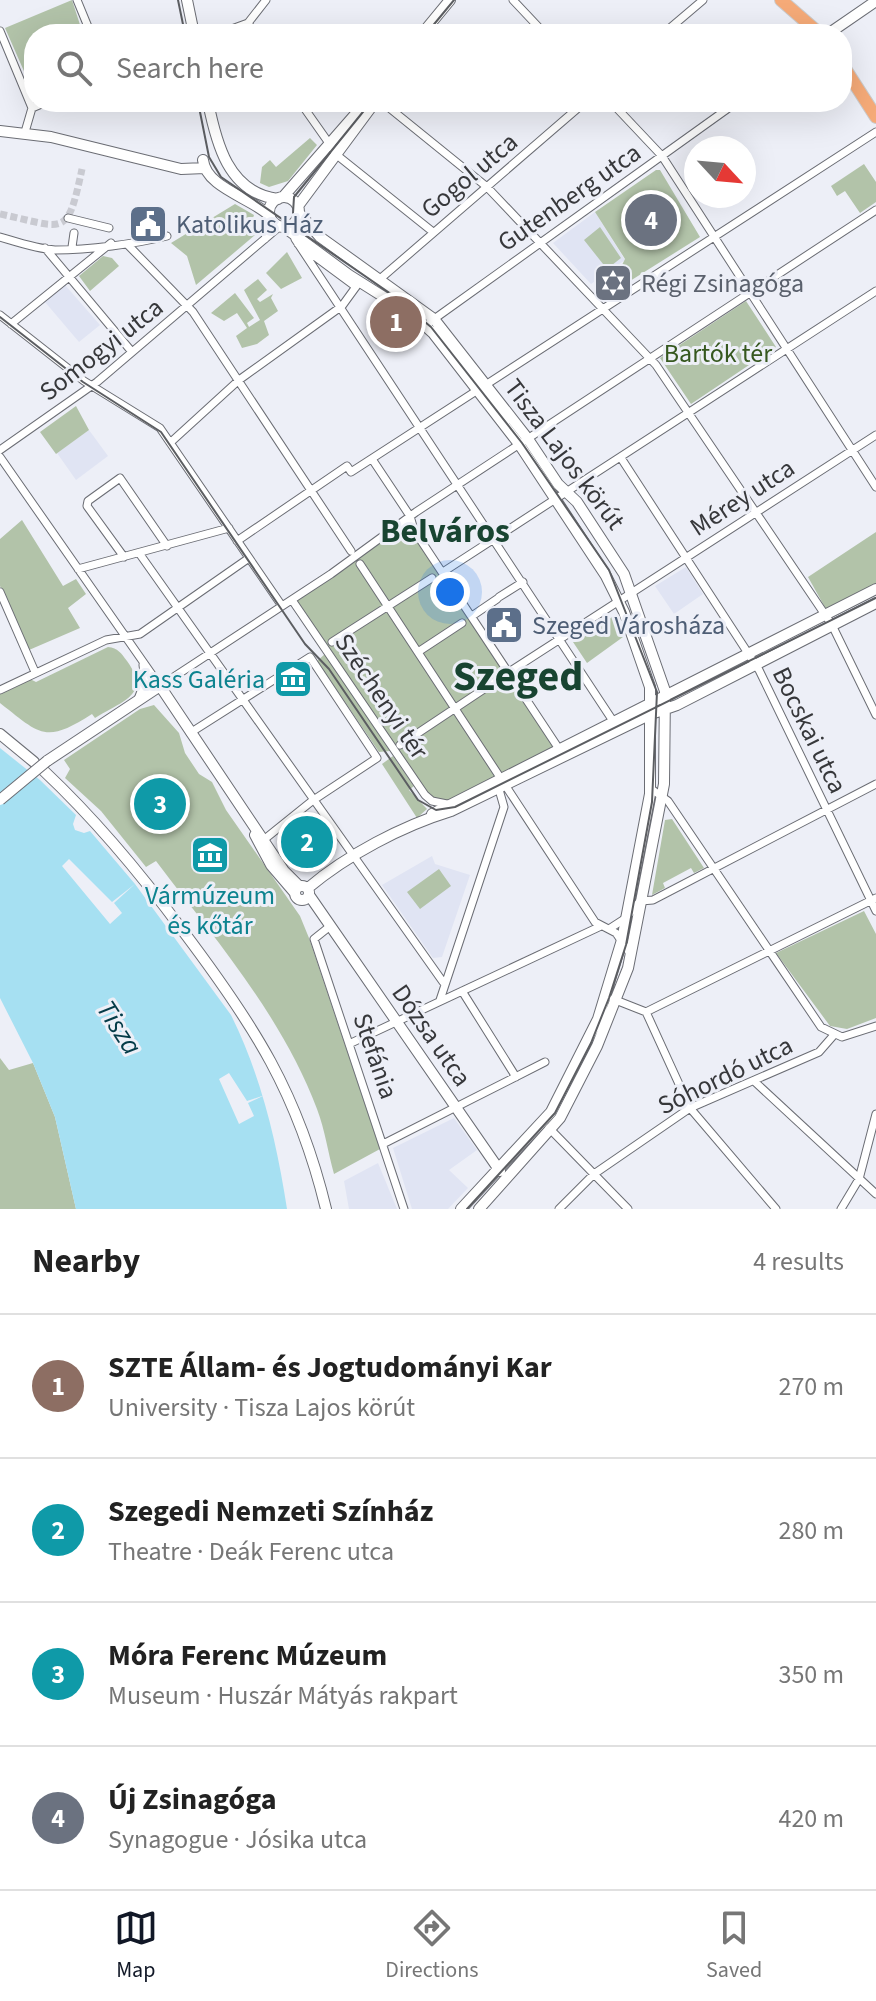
<!DOCTYPE html>
<html lang="en">
<head>
<meta charset="utf-8">
<style>
  :root { --surface:#fff; --page:#f6f6f6; --text:#222; --muted:#767676; --line:#e0e0e0; --accent:#111827 }
  body { margin:0; font-family:"Source Sans 3",sans-serif; background:var(--page); color:var(--text) }
  .compass { position:absolute; left:684px; top:136px; width:72px; height:72px; border-radius:50%; background:var(--surface); box-shadow:0 8px 32px #0002; rotate:116deg }
  .you { position:absolute; left:450px; top:592px; width:28px; height:28px; margin:-20px; border:6px solid #fff; border-radius:50%; background:#1a73e8; box-shadow:0 0 0 12px #1a73e833 }
  .badge { display:grid; place-items:center; width:52px; height:52px; border-radius:50%; background:var(--accent); color:#fff; font-size:26px; font-weight:700 }
  .pin { position:absolute; translate:-50% -50%; border:4px solid #fff; box-shadow:0 2px 8px #0006 }
  .list { margin:0; padding:0; list-style:none }
  h2 { display:flex; justify-content:space-between; align-items:center; height:104px; margin:0; padding:0 32px; font-size:34px }
  h2 small { font-size:26px; font-weight:400; color:var(--muted) }
  .list li { display:grid; grid-template-columns:52px 1fr auto; gap:24px; align-items:center; box-sizing:border-box; height:144px; padding:0 32px; border-top:2px solid var(--line) }
  .list b { display:block; font-size:30px; white-space:nowrap }
  .list p { margin:0; font-size:26px; white-space:nowrap; color:var(--muted) }
  .list em { font-size:26px; font-style:normal; color:var(--muted) }
  .icon { flex:none; width:44px; height:44px; fill:none; stroke:currentColor; stroke-width:2; stroke-linecap:round; stroke-linejoin:round }
  .map { position:relative; flex:none; width:876px; height:1209px; overflow:hidden }
  .search { position:absolute; background:var(--surface); box-shadow:0 8px 32px #0002; left:24px; right:24px; top:24px; height:88px; display:flex; align-items:center; gap:20px; box-sizing:border-box; padding:0 28px; border-radius:32px; color:var(--muted); font-size:30px }
  .sheet { height:680px; background:var(--surface) }
  nav { display:flex; justify-content:space-around; align-items:center; box-sizing:border-box; height:112px; border-top:2px solid var(--line); background:var(--surface); font-size:22px; color:var(--muted) }
  nav a { display:grid; justify-items:center; gap:4px }
  nav .on { color:var(--accent) }
  .map>svg:first-child { display:block }
  .built { fill:#e0e4f3 }
  .green { fill:#b2c3a9 }
  .water { fill:#a6e0f2 }
  .pier { fill:#edeff7 }
  .lines { fill:none; stroke-linecap:round; stroke-linejoin:round }
  .street-tunnel { stroke:#c9cad1; stroke-width:7; stroke-dasharray:7 3.5; stroke-linecap:butt }
  .street-casing { stroke:#6b6d74; stroke-width:9 }
  .secondary-casing { stroke:#6b6d74; stroke-width:12 }
  .primary-casing { stroke:#cbcbcc; stroke-width:14 }
  .street { stroke:#fff; stroke-width:7 }
  .secondary { stroke:#fff; stroke-width:10 }
  .primary { stroke:#f5aa78; stroke-width:12 }
  .tram { stroke:#5c5e62; stroke-width:2 }
  .secondary-bridge-casing { stroke:#6b6d74; stroke-width:12; stroke-linecap:butt }
  .secondary-bridge { stroke:#fff; stroke-width:10 }
  .labels { text-anchor:middle; stroke-width:6; stroke-linejoin:round; paint-order:stroke }
  .street-label { font-size:26px; fill:#37383b; stroke:#edeff7 }
  .service-label { font-size:26px; fill:#4e5e75; stroke:#edeff7; text-anchor:start }
  .worship-label { font-size:26px; fill:#5b616d; stroke:#edeff7; text-anchor:start }
  .park-label { font-size:26px; fill:#36581f; stroke:#edeff7 }
  .culture-label { font-size:26px; fill:#0d838f; stroke:#edeff7; text-anchor:end }
  .water-label { font-size:28px; font-style:italic; fill:#043b48; stroke:#edeff7 }
  .district-label { font-size:34px; font-weight:bold; fill:#184431; stroke:#edeff7 }
  .town-label { font-size:42px; font-weight:bold; fill:#184431; stroke:#edeff7 }
</style>
</head>
<body>
<div class="map">
<svg width="876" height="1209" viewBox="0 0 876 1209">
  <rect width="100%" height="100%" fill="#edeff7"/>
  <path class="built" d="M595,212L625,260L591,284L553,243Z
    M65,285L100,325L79,342L45,302Z
    M89,430L108,456L76,480L57,453Z
    M686,567L703,594L674,614L655,586Z
    M432,856L435,864L470,875L442,957L433,958L382,885Z
    M454,1118L477,1150L449,1170L468,1188L448,1209H412L393,1148Z
    M378,1163L397,1209H349L344,1181Z"/>
  <path class="green" d="M72,0L83,34H34V94L5,28Z
    M310,138L317,145L288,181L269,187L260,183L262,167L270,160L276,167Z
    M864,164L876,182V202L860,213L845,191L837,196L831,186Z
    M656,170H660L700,237L630,281L621,267L625,259L595,212Z
    M235,204L254,215L251,224L255,235L196,285L187,256L171,243Z
    M600,227L621,258L607,269L584,240Z
    M287,252L302,278L281,289L266,273Z
    M103,256L112,258L119,266L90,291L79,276Z
    M258,279L267,290L257,299L260,302L273,294L271,298L278,311L264,321L269,335L257,344L242,348L236,336L247,328L237,313L224,321L211,313L235,293L254,318L247,323L249,327L260,320L244,290Z
    M746,301L776,347L691,404L660,358Z
    M76,406L89,430L56,454L40,432Z
    M22,520L63,586L76,579L86,594L68,608L80,628L29,650L0,586V539Z
    M397,529L417,535L559,748L447,804L432,801L292,600L357,560Z
    M876,532V586L827,611L808,577Z
    M615,615L623,637L587,663L573,642Z
    M108,647C118,648 121,653 127,661C152,695 122,701 95,718L92,714C45,744 41,735 0,703V693L30,679L36,682Z
    M325,654L390,751L379,752L317,661Z
    M154,705L179,733L185,753L199,774L212,782L226,810L300,916L309,938L380,1149L334,1174C328,1153 325,1130 317,1109C282,1016 215,939 156,861L146,867L101,811L65,778L70,769L64,760L140,709Z
    M393,756L414,786L409,790L427,809L417,818L382,764Z
    M672,819L704,868L694,873L691,868L663,883L665,888L652,895L665,820Z
    M439,869L451,886L420,909L407,892Z
    M864,911L876,934V1018L847,1029L830,1026L776,953Z
    M0,1058L9,1070L33,1063L55,1117L76,1209H0Z"/>
  <path class="water" d="M0,748L40,780L76,815L73,824L75,830L84,833L90,831L135,884L231,1015C261,1075 277,1143 287,1209H76L55,1117L33,1063L0,998Z"/>
  <path class="pier" d="M69,859L112,902L135,884L114,903L122,913L110,924L62,866Z
    M229,1073L247,1101L265,1095L248,1103L254,1116L239,1124L219,1079Z"/>
  <g class="lines">
    <path class="street-tunnel" d="M0,214C66,228 67,239 82,169"/>
    <g class="street-casing">
      <path id="street" d="M77,0L91,34
        M513,0L545,34
        M248,23L266,0
        M248,23L255,34
        M0,31L32,108
        M218,34L248,23
        M663,34L703,0
        M300,102L338,156L433,232
        M382,102L487,187L656,365L832,625L876,715
        M611,102L662,156L876,487
        M25,132L32,108L46,102
        M68,218L109,228
        M0,237C17,242 37,249 55,250C89,250 135,244 167,236
        M265,239L271,219
        M295,239L615,724
        M298,244L356,287
        M128,245L193,312L351,551
        M72,247L74,233
        M45,248L132,352
        M380,279L585,102
        M0,315L84,381L160,428L282,606
        M430,322L737,102
        M11,324L111,243
        M171,442L239,380L342,306L358,284
        M0,450L97,382L280,226
        M0,457L160,686L331,574L416,512L876,210
        M621,458L759,670L876,911
        M372,459L410,516L414,530L561,752
        M237,541L347,466L351,472L365,463L876,132
        M139,553L443,982
        M124,557L87,506L88,501L120,478L167,546
        M360,564L595,922L616,933L631,955
        M78,569L229,528
        M443,572L876,291
        M0,592L35,672
        M499,597L523,582
        M292,600L425,795L432,801L447,804
        M472,616L497,599
        M332,642L432,578
        M418,652L462,623
        M509,672L876,435
        M0,690L106,640L140,634L249,558
        M138,699L145,681L143,665
        M190,733L310,657L377,758L312,801L266,838
        M400,745L499,679
        M650,788L668,801L821,1027L842,1037L876,1026
        M641,901L653,900L876,784
        M329,927L314,939L404,1209
        M609,929L626,918L640,901
        M462,991L516,1077
        M613,999L646,1012L690,1108L776,1209
        M440,1000L504,807L498,786
        M646,1012L876,898
        M349,1044L601,926
        M754,1081L876,1194
        M549,1128L628,1209
        M383,1144L545,1062
        M559,1209L594,1174L690,1108L819,1052L833,1036
        M841,1209L859,1179L876,1114"/>
    </g>
    <g class="secondary-casing">
      <path id="secondary" d="M187,0L194,34
        M422,34L450,0
        M828,34L876,1
        M208,102C216,142 228,193 278,199
        M0,131L51,137L181,169L205,168
        M203,160C206,188 252,198 270,216
        M283,197L366,102
        M269 212a15 15 0 1 1 30 0a15 15 0 1 1-30 0Z
        M298,206L375,102
        M299,213L320,237L434,319L528,439L558,484L577,502L624,574L665,691L664,784L628,968L597,1046L560,1118L479,1209
        M284,227L349,275L414,316L433,333L519,444L606,576L624,612L650,687V794L622,940L598,1019L551,1112L461,1209
        M0,734L34,762
        M47,761L160,686L284,871L299,886
        M44,771C96,820 141,874 183,931C254,1025 298,1093 326,1209
        M432,814L876,589
        M255,835L271,865L295,893
        M295 893a7 7 0 1 1 14 0a7 7 0 1 1-14 0Z
        M308,888C347,855 402,826 451,811L651,714L677,705L876,603
        M309,895L500,1171"/>
    </g>
    <g class="primary-casing">
      <path id="primary" d="M781,0L820,34
        M842,64L876,117"/>
    </g>
    <use href="#street" class="street"/>
    <use href="#secondary" class="secondary"/>
    <use href="#primary" class="primary"/>
    <path class="tram" d="M178,0L185,34
      M426,34L454,0
      M198,102L209,157L221,177L394,296L431,327L522,443L609,570L657,692L652,802L626,945L609,998L591,1043L555,1113L467,1209
      M305,231L293,213L294,197L371,102
      M0,317L83,382L161,432L305,644L329,669L418,800L436,810L455,807L876,598"/>
    <g class="secondary-bridge-casing">
      <path id="secondary-bridge" d="M0,800L47,761"/>
    </g>
    <use href="#secondary-bridge" class="secondary-bridge"/>
  </g>
  <defs>
    <g id="civic-square" transform="scale(2)"><rect x="-9" y="-9" width="18" height="18" rx="4" fill="#5c6f8a" stroke="#edeff7"/><path d="M-.6-6.5H3V-4.5H.6V-3L4-1V1h2V6H-6V1h2V-1L-.6-3ZM-1.2 2.5V6h2.4V2.5Z" fill="#fff"/></g>
    <g id="synagogue-square" transform="scale(2)"><rect x="-9" y="-9" width="18" height="18" rx="4" fill="#6b7280" stroke="#edeff7"/><path d="M0-6.5L5.6 3.2H-5.6ZM0 6.5L5.6-3.2H-5.6Z" fill="#fff"/></g>
    <g id="museum-square" transform="scale(2)"><rect x="-9" y="-9" width="18" height="18" rx="4" fill="#0f9aa8" stroke="#edeff7"/><path d="M0-6L6-3V-2H-6V-3ZM-5-1h2V3h-2ZM-1-1h2V3h-2ZM3-1h2V3H3ZM-6 4H6V6H-6Z" fill="#fff"/></g>
  </defs>
  <g fill-rule="evenodd">
    <use href="#civic-square" x="148" y="224"/>
    <use href="#synagogue-square" x="613" y="283"/>
    <use href="#civic-square" x="504" y="625"/>
    <use href="#museum-square" x="293" y="679"/>
    <use href="#museum-square" x="210" y="855"/>
  </g>
  <g class="labels">
    <g class="street-label">
      <text transform="translate(469 175) rotate(-40)" y="9">Gogol utca</text>
      <text transform="translate(569 197) rotate(-35)" y="9">Gutenberg utca</text>
      <text transform="translate(101 349) rotate(-38)" y="9">Somogyi utca</text>
      <text transform="translate(565 454) rotate(53)" y="9">Tisza Lajos körút</text>
      <text transform="translate(742 497) rotate(-33)" y="9">Mérey utca</text>
      <text transform="translate(382 696) rotate(56)" y="9">Széchenyi tér</text>
      <text transform="translate(810 730) rotate(64)" y="9">Bocskai utca</text>
      <text transform="translate(432 1035) rotate(55)" y="9">Dózsa utca</text>
      <text transform="translate(376 1056) rotate(71)" y="9">Stefánia</text>
      <text transform="translate(725 1075) rotate(-26)" y="9">Sóhordó utca</text>
    </g>
    <g class="service-label">
      <text x="176" y="233">Katolikus Ház</text>
      <text x="532" y="634">Szeged Városháza</text>
    </g>
    <g class="worship-label">
      <text x="641" y="292">Régi Zsinagóga</text>
    </g>
    <g class="park-label">
      <text x="718" y="362">Bartók tér</text>
    </g>
    <g class="culture-label">
      <text x="265" y="688">Kass Galéria</text>
      <text x="210" y="904" text-anchor="middle">Vármúzeum<tspan x="210" dy="30">és kőtár</tspan></text>
    </g>
    <g class="water-label">
      <text transform="translate(120 1027) rotate(57)" y="10">Tisza</text>
    </g>
    <g class="district-label">
      <text x="445" y="542">Belváros</text>
    </g>
    <g class="town-label">
      <text x="518" y="690">Szeged</text>
    </g>
  </g>
</svg>
<svg class="compass" viewBox="-18 -18 36 36"><path d="M0-13l5 13h-10z" fill="#e53935"/><path d="M0 13l5-13h-10z" fill="#767676"/></svg>
<div class="you"></div>
<div class="pin badge" style="left:396px;top:322px;background:#8d6e63">1</div>
<div class="pin badge" style="left:307px;top:842px;background:#0f9aa8">2</div>
<div class="pin badge" style="left:160px;top:804px;background:#0f9aa8">3</div>
<div class="pin badge" style="left:651px;top:220px;background:#6b7280">4</div>
<div class="search"><svg class="icon" aria-label="search" viewBox="0 0 24 24"><circle cx="10" cy="10" r="6"/><path d="M15 15l6 6"/></svg>Search here</div>
</div>
<section class="sheet">
<h2>Nearby<small>4 results</small></h2>
<ul class="list">
<li><span class="badge" style="background:#8d6e63">1</span><div><b>SZTE Állam- és Jogtudományi Kar</b><p>University · Tisza Lajos körút</p></div><em>270 m</em></li>
<li><span class="badge" style="background:#0f9aa8">2</span><div><b>Szegedi Nemzeti Színház</b><p>Theatre · Deák Ferenc utca</p></div><em>280 m</em></li>
<li><span class="badge" style="background:#0f9aa8">3</span><div><b>Móra Ferenc Múzeum</b><p>Museum · Huszár Mátyás rakpart</p></div><em>350 m</em></li>
<li><span class="badge" style="background:#6b7280">4</span><div><b>Új Zsinagóga</b><p>Synagogue · Jósika utca</p></div><em>420 m</em></li>
</ul>
</section>
<nav>
<a class="on"><svg class="icon" aria-label="map" viewBox="0 0 24 24"><path d="M3 6l6-2 6 2 6-2v14l-6 2-6-2-6 2zM9 4v14M15 6v14"/></svg>Map</a>
<a><svg class="icon" aria-label="directions" viewBox="0 0 24 24"><path d="M12 3l9 9-9 9-9-9zM9 14v-3h6M13 9l2 2-2 2"/></svg>Directions</a>
<a><svg class="icon" aria-label="saved" viewBox="0 0 24 24"><path d="M7 4h10v16l-5-4-5 4z"/></svg>Saved</a>
</nav>
</body>
</html>
